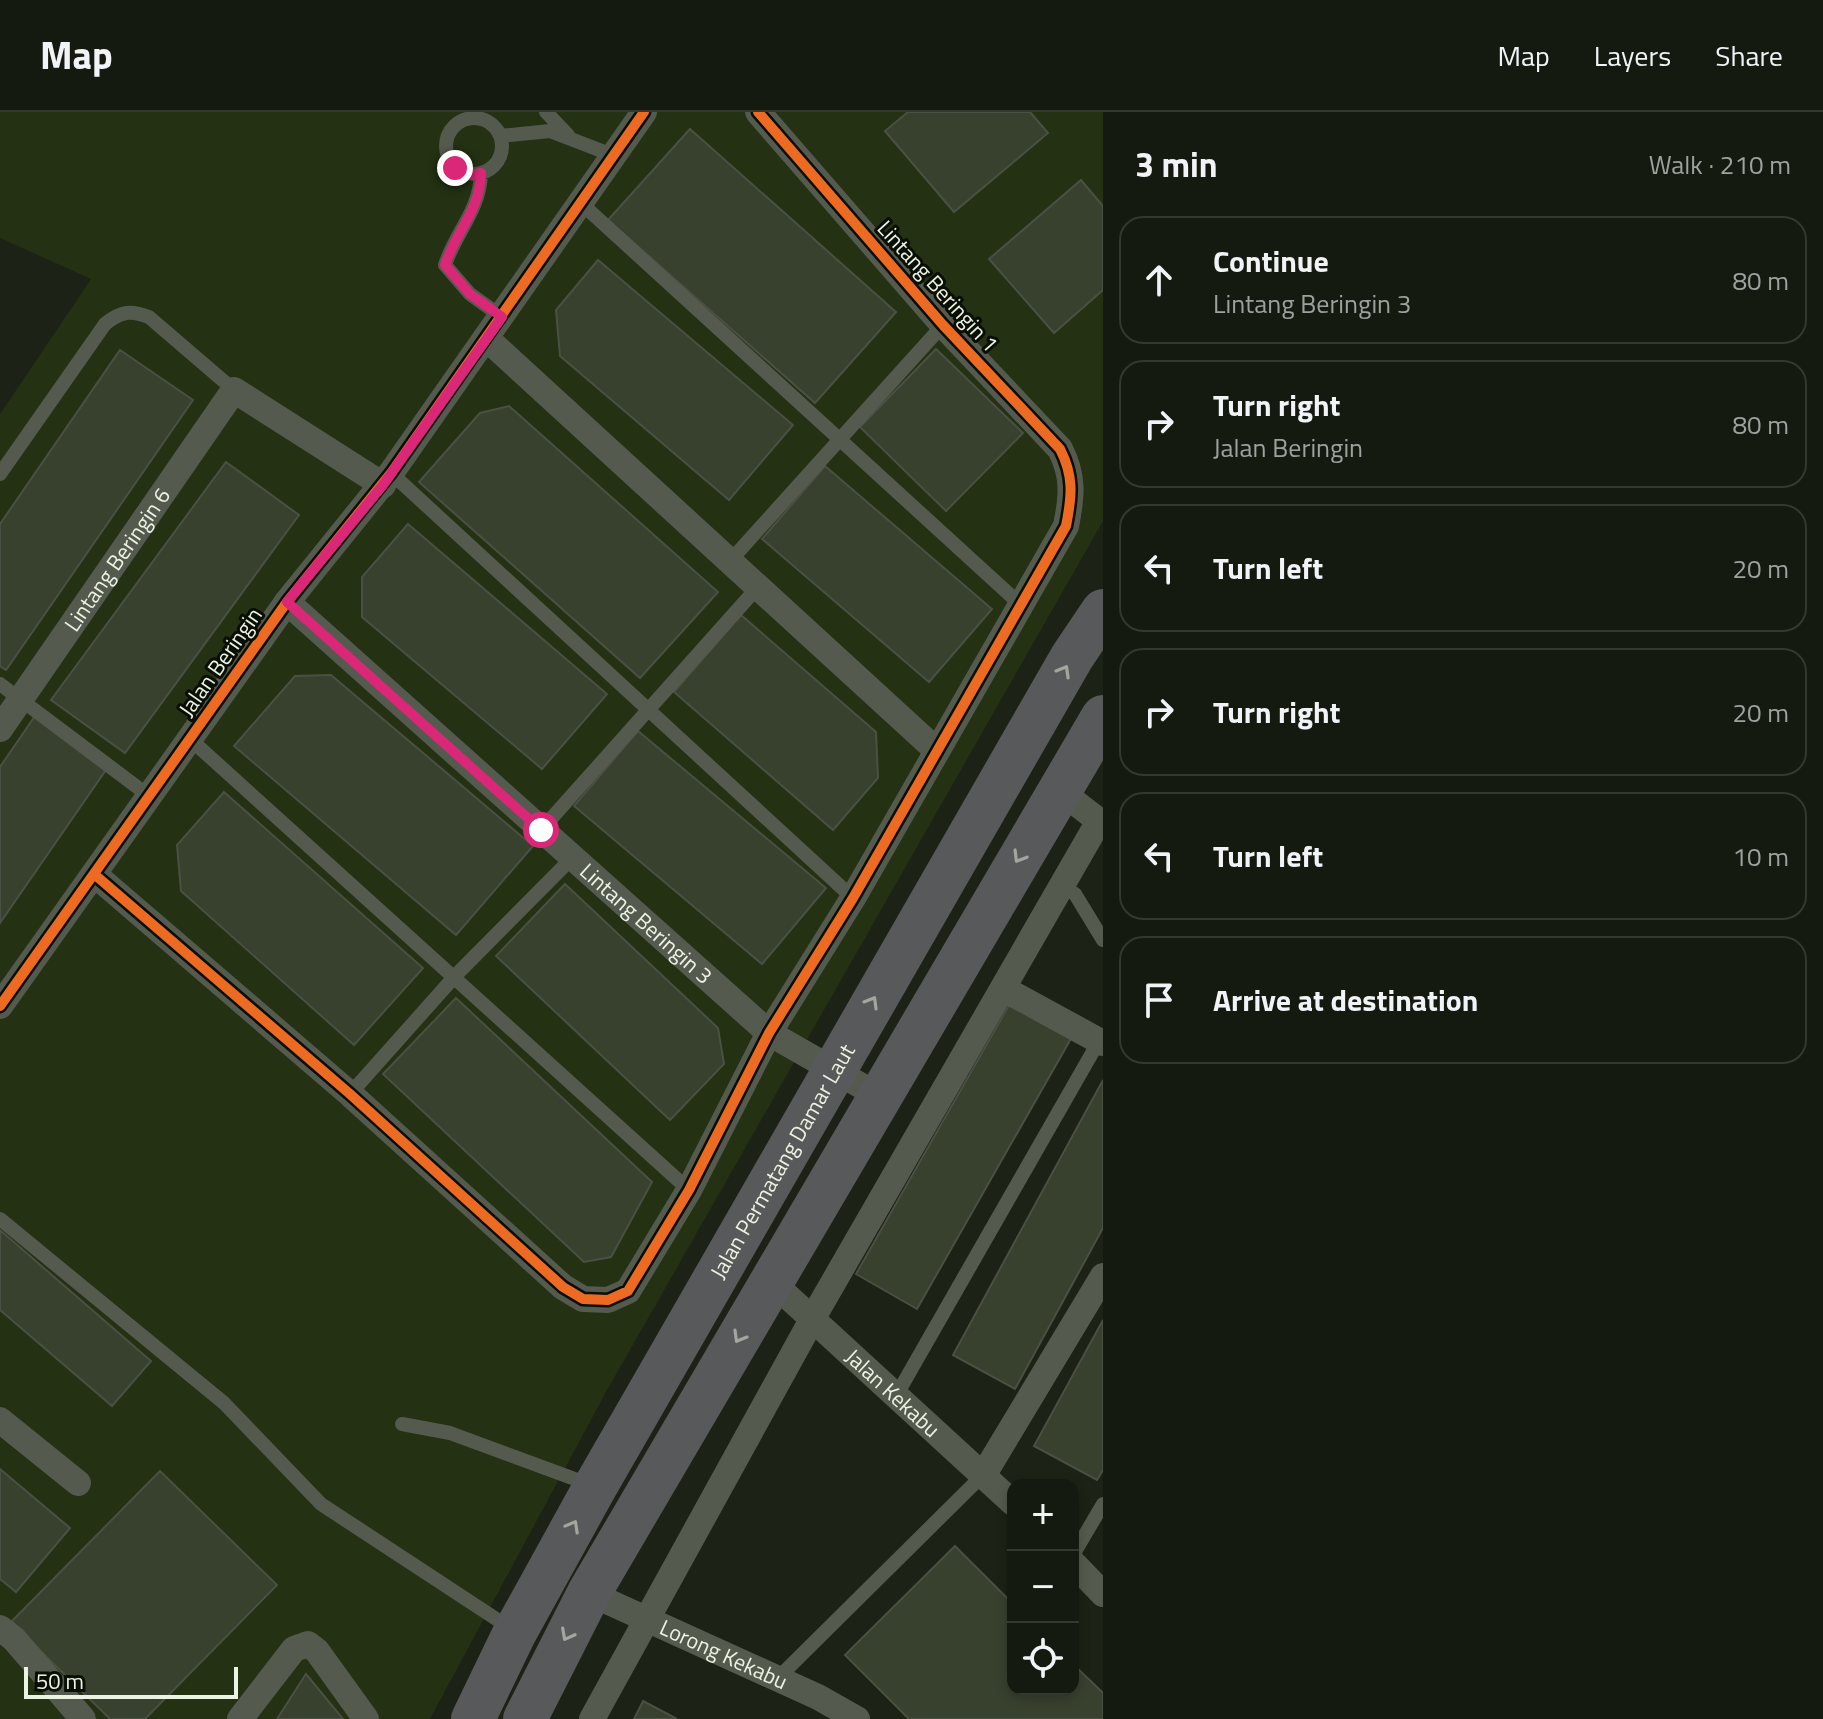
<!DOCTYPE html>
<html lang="en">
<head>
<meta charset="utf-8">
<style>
  :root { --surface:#151a10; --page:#1e2319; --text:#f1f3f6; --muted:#9da19f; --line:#343830 }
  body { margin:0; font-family:"Titillium Web",sans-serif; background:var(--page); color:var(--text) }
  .controls { position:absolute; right:24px; bottom:24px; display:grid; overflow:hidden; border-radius:16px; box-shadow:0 4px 12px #0003 }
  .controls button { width:72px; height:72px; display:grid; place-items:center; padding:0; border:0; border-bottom:2px solid var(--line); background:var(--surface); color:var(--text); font:40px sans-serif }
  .scale { position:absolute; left:24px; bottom:20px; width:214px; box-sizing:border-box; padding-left:8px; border:4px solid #ebf3e3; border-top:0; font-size:22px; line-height:28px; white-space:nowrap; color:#ebf3e3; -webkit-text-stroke:6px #0a0f05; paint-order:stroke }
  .stop { position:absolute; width:24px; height:24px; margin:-18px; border:6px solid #db2777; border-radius:50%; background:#fff }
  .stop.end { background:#db2777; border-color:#fff; box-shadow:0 2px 8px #0008 }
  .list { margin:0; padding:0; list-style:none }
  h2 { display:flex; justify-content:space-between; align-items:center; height:104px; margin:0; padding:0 32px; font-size:34px }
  h2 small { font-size:26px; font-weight:400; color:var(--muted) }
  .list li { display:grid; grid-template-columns:52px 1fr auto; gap:24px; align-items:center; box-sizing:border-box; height:128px; margin:0 16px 16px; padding:0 16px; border:2px solid var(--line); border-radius:24px }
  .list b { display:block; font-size:30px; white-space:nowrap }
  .list p { margin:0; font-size:26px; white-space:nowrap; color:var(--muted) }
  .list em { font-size:26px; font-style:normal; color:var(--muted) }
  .icon { flex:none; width:44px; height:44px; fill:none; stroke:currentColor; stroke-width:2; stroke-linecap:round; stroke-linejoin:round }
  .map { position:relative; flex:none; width:1103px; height:1607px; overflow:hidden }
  header { display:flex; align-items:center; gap:48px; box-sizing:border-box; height:112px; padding:0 40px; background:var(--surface); border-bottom:2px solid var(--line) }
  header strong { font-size:38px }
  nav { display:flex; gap:44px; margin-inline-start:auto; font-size:28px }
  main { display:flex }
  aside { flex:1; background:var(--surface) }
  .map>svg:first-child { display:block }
  .built { fill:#243112 }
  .building { fill:#38402e; stroke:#4a5044; stroke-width:2 }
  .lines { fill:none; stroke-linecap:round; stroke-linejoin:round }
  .lane { stroke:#555a4f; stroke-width:14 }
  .street { stroke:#555a4f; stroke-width:26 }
  .highway { stroke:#58595a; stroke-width:44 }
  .cycleway-casing { stroke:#0a0f05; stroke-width:15 }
  .cycleway { stroke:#ed6a23; stroke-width:10 }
  .oneway { stroke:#a2a69e }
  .route { stroke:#db2777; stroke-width:10 }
  .labels { text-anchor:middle; stroke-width:6; stroke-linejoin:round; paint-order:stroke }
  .street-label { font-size:22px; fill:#ebf3e3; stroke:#0a0f05 }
</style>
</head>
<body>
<header>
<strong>Map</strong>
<nav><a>Map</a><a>Layers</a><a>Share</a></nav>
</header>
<main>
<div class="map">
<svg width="1103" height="1607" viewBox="0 0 1103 1607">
  <rect width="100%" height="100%" fill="#1c2215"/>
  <path class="built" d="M0,0H1103V409L606,1280L430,1607H0V302L91,167L0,126Z"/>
  <path class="building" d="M908,0H1030L1048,21L954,100L885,19Z
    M690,17L896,200L815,291L608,108Z
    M1081,68L1103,94V178L1054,221L989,147Z
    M598,148L793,313L729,388L560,244L556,198Z
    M936,237L1023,321L946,399L860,315Z
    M120,238L193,288L6,558L0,554V412Z
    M509,294L718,480L640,566L419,370L480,301Z
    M226,350L299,403L125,641L51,588Z
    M825,354L992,497L929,570L762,427Z
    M408,412L607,582L542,657L362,505V465Z
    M741,503L876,620L878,666L833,718L674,580Z
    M331,563L533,734L456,823L234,634L295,564Z
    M35,604L108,655L0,811V655Z
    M638,619L826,776L762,852L574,694Z
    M224,680L423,856L354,933L181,779L177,733Z
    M565,772L718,916L724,952L670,1008L496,844Z
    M456,886L652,1070L611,1145L584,1150L383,962Z
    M1012,888L1073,923L917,1197L856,1162Z
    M1103,968V1116L1015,1277L953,1243Z
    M0,1118L151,1249L112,1294L0,1198Z
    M1103,1208V1358L1097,1368L1034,1334Z
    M0,1357L70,1416L16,1480L0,1467Z
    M160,1359L277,1473L145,1607H110L11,1510Z
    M955,1434L1013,1492V1577H1073V1552L1103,1581V1607H909L845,1543Z
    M306,1562L343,1607H277Z
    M643,1589L677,1607H634Z"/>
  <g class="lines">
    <path class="lane" d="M546,0L568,23
      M446 34a28 28 0 1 1 56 0a28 28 0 1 1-56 0Z
      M500,24L550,19L615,44
      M481,61C480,99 456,119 445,153L470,182L502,205
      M583,93L1021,493
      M391,361L853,786
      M0,362L105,212C121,199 131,198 149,205L234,278
      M731,448L943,213
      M0,572L149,684
      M190,627L689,1078
      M541,718L757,476
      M1061,775L1075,782L1103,828
      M350,982L456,863L572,746
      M0,1107L224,1291L321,1392L513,1518
      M896,1284L1099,929
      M402,1312L450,1321L591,1373
      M1073,1443L1103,1392
      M777,1567L984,1362"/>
    <g class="street">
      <path d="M486,226L936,638"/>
      <path id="s1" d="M287,490L769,921L879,984"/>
      <path id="s2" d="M0,617L234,278L383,373"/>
      <path d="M1059,678L1103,712"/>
      <path d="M94,762L350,982L563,1175L583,1187L608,1188L628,1179L689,1078L769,921L853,786L1066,414C1072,384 1074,364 1060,337L943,213L758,0"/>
      <path d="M1004,877L1103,931"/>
      <path d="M0,894L287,490L391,361L644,0"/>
      <path id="s3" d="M772,1170L1013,1391"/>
      <path d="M0,1308L78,1371"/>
      <path d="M984,1362L1103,1164"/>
      <path d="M1073,1451L1103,1482"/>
      <path id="s4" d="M589,1481L818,1585L857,1607"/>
      <path d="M0,1516L14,1527L83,1607"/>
      <path d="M240,1607L294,1537L308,1532L317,1539L366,1607"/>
      <path d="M592,1607L814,1204L1099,709"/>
    </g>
    <g class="highway">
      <path id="s5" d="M473,1607L515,1520L595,1375L1072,545L1103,499"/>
      <path d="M525,1607L589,1481L1103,605"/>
    </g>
    <g class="cycleway-casing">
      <path id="cycleway" d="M94,762L350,982L563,1175L583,1187L608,1188L628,1179L689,1078L769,921L853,786L1066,414C1072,384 1074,364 1060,337L943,213L758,0
        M0,894L287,490L391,361L644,0"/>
    </g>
    <use href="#cycleway" class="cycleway"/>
  </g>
  <defs><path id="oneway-chevron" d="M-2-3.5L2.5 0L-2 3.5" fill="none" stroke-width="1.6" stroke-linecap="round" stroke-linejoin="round" transform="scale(2)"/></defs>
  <g class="oneway">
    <use href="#oneway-chevron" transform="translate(1064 559) rotate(-60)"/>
    <use href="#oneway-chevron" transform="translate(1019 745) rotate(121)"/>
    <use href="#oneway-chevron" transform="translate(872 890) rotate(-60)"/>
    <use href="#oneway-chevron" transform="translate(739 1225) rotate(120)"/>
    <use href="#oneway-chevron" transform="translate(573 1414) rotate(-61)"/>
    <use href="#oneway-chevron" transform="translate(567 1523) rotate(118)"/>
  </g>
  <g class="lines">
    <path class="route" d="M455,56L471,63L481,61C480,99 456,119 445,153L470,182L502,205L383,373L287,490L541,718"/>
  </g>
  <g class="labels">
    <g class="street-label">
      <text transform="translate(938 174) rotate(48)" y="8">Lintang Beringin 1</text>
      <text dy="8" stroke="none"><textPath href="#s2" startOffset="206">Lintang Beringin 6</textPath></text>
      <text transform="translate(220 550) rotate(-55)" y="8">Jalan Beringin</text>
      <text dy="8" stroke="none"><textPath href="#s1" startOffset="482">Lintang Beringin 3</textPath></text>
      <text dy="8" stroke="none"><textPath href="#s5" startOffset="638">Jalan Permatang Damar Laut</textPath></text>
      <text dy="8" stroke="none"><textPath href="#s3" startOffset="164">Jalan Kekabu</textPath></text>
      <text dy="8" stroke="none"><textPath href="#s4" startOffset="148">Lorong Kekabu</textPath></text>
    </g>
  </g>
</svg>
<div class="controls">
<button>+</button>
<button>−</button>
<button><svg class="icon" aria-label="locate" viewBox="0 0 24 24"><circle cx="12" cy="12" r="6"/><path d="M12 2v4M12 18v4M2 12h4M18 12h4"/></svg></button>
</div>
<div class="scale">50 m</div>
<div class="stop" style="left:541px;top:718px"></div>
<div class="stop end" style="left:455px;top:56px"></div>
</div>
<aside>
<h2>3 min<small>Walk · 210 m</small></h2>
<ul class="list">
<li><svg class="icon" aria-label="ahead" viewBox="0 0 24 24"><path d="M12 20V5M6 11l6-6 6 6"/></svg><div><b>Continue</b><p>Lintang Beringin 3</p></div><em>80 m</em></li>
<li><svg class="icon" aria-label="right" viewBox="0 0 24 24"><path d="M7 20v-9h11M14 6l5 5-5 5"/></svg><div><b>Turn right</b><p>Jalan Beringin</p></div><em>80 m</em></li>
<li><svg class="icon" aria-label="left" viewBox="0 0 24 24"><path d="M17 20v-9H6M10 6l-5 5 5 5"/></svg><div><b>Turn left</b></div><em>20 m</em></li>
<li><svg class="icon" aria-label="right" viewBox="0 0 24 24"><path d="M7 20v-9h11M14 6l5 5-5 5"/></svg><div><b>Turn right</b></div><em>20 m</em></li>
<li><svg class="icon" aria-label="left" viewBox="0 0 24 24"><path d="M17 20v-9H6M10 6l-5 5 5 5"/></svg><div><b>Turn left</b></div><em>10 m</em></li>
<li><svg class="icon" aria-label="arrive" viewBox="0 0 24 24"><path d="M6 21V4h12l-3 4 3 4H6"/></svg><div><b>Arrive at destination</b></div></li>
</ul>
</aside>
</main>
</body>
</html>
